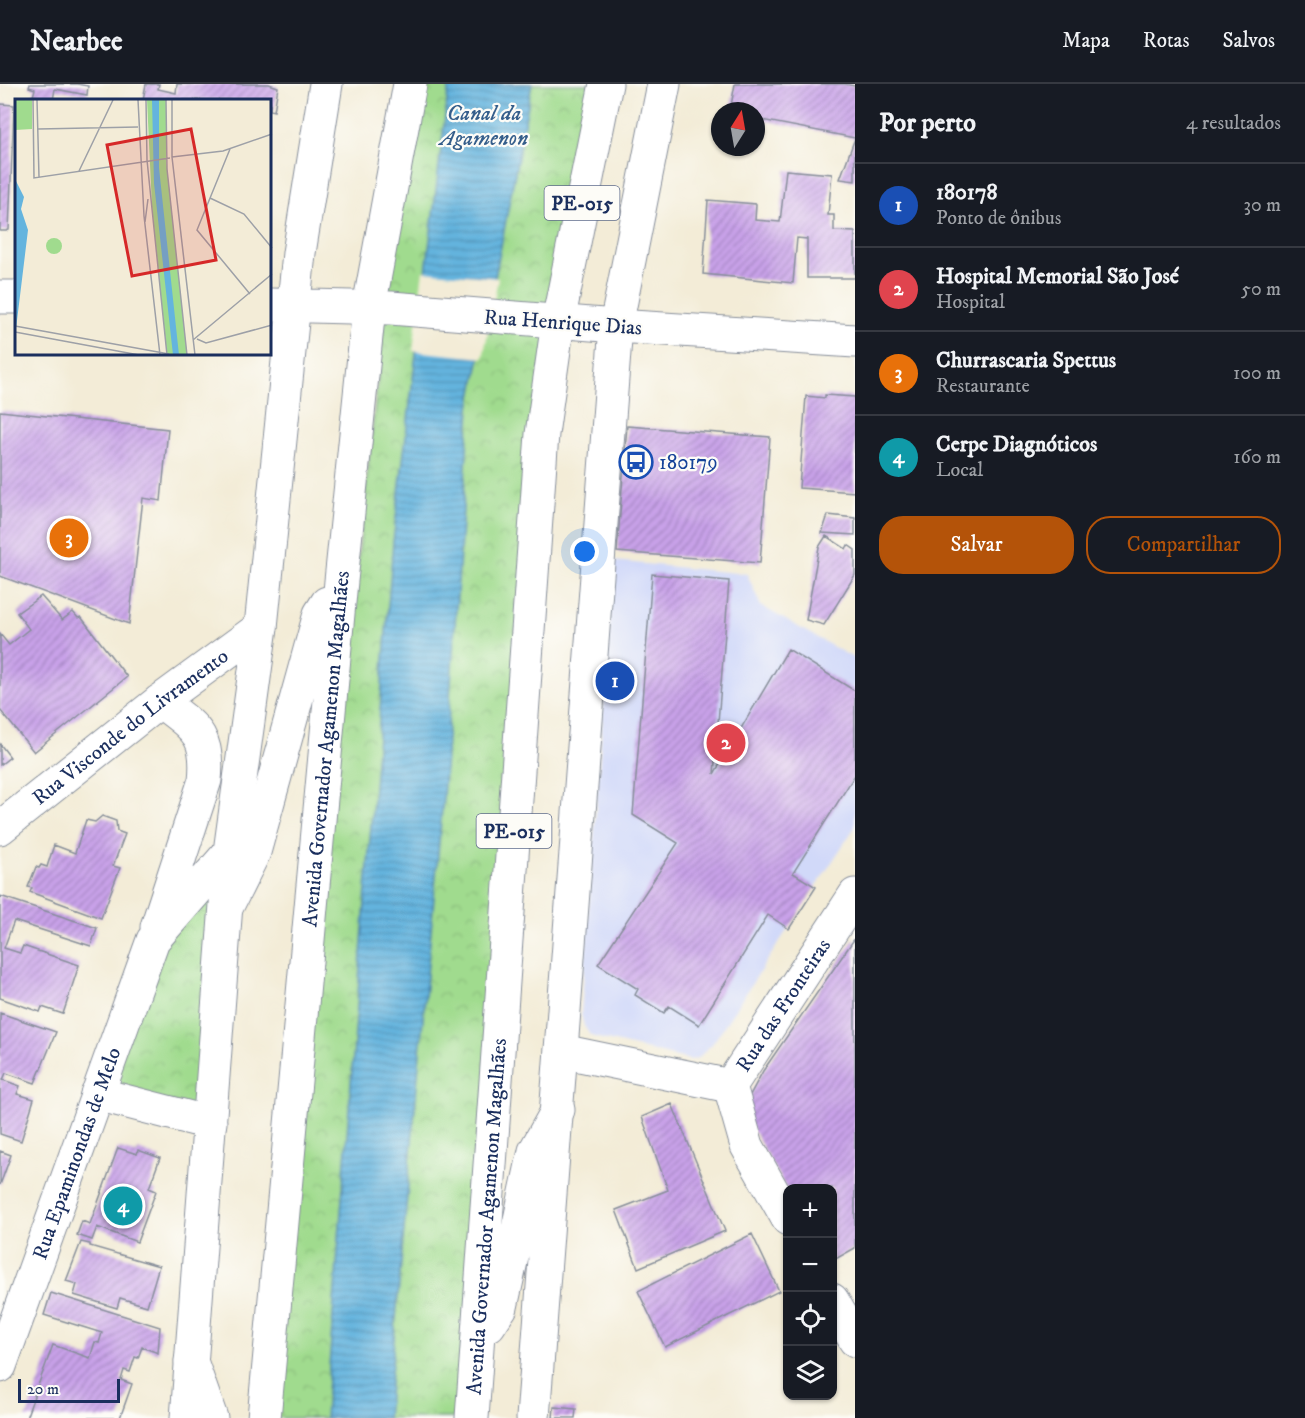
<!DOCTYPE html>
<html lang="pt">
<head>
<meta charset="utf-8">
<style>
  :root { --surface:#171b24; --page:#20242c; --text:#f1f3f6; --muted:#9ea1a6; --line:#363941; --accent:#b45309 }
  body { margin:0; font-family:"IM FELL DW Pica",serif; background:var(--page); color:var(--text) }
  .controls { position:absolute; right:18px; bottom:18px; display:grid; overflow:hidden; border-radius:12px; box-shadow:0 2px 4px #0004 }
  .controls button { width:54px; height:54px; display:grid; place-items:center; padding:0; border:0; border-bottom:2px solid var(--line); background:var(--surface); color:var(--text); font:30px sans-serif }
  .compass { position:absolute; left:711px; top:18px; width:54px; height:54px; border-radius:50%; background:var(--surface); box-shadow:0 2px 4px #0004; rotate:11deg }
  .scale { position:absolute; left:18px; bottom:15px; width:102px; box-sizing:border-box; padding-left:6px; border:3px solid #1b2f5e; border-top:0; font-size:16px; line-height:21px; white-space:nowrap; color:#1b2f5e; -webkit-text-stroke:4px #fdfcf7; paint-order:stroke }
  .you { position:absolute; left:585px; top:468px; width:21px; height:21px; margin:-15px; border:4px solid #fff; border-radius:50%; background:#1a73e8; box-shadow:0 0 0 9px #1a73e833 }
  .badge { display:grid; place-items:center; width:39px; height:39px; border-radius:50%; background:var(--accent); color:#fff; font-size:20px; font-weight:700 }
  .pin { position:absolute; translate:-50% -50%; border:3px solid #fff; box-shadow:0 2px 6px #0006 }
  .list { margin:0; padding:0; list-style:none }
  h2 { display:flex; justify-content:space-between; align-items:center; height:78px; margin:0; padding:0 24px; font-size:26px }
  h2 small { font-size:20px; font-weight:400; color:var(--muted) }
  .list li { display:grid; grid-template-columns:39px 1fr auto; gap:18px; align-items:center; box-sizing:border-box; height:84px; padding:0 24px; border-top:2px solid var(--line) }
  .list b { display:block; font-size:22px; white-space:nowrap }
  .list p { margin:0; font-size:20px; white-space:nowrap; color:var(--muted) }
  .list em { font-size:20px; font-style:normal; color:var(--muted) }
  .actions { display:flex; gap:12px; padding:18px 24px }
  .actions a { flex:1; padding:14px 0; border:2px solid var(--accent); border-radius:24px; text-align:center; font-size:21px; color:var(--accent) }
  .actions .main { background:var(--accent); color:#fff }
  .icon { flex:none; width:33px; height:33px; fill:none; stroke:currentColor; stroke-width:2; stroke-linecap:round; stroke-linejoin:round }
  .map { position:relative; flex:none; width:855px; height:1334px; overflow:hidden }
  header { display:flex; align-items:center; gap:36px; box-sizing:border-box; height:84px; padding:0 30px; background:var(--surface); border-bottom:2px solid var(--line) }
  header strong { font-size:28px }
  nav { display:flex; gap:33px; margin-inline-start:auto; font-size:21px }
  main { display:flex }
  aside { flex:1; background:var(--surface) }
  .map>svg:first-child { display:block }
  .built { fill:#d1d9f9 }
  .park { fill:url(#park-crowns); stroke:#5e8576; stroke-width:1.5 }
  .water { fill:url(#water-rules); stroke:#40729e; stroke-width:1.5 }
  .pier { fill:#f3ecd7 }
  .building { fill:url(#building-hatch) }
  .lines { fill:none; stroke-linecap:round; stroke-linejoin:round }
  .minor-casing { stroke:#878e9a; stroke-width:35 }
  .major-casing { stroke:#878e9a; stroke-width:35 }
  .highway-casing { stroke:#878e9a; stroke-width:35 }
  .minor { stroke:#fff; stroke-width:33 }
  .major { stroke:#fff; stroke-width:33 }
  .highway { stroke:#fff; stroke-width:33 }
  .labels { text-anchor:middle; stroke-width:4.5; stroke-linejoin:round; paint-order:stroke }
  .shield { fill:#fdfcf7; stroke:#5f6c8c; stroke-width:1.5 }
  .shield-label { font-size:20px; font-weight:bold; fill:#1b2f5e }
  .street-label { font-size:21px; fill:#1b2f5e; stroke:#fdfcf7 }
  .transit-label { font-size:21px; fill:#164399; stroke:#fdfcf7; text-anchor:start }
  .water-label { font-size:22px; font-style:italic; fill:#355e8b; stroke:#fdfcf7 }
  .inset-road { fill:none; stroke:#9da0a7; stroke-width:1.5 }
  .view { fill:#d62828; fill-opacity:0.15; stroke:#d62828; stroke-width:3 }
  .inset-edge { fill:none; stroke:#1b2f5e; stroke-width:3 }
</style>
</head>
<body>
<header>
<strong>Nearbee</strong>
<nav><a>Mapa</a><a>Rotas</a><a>Salvos</a></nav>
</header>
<main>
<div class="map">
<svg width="855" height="1334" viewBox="0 0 855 1334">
  <defs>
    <pattern id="park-crowns" width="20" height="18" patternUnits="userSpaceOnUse" patternTransform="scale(1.5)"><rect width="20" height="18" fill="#a0db8e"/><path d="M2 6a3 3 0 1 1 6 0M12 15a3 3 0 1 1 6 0" fill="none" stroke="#89bc7d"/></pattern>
    <pattern id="water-rules" width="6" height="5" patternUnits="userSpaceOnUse" patternTransform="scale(1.5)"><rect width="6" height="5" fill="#64b4de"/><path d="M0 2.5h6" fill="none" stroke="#5293b7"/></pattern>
    <pattern id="building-hatch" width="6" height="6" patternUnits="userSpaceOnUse" patternTransform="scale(1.5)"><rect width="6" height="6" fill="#c9a2e9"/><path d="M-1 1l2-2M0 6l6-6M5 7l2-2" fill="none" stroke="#a284c0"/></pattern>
  </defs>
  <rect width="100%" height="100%" fill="#fdfcf7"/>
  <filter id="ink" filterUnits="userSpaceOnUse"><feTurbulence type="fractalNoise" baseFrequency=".0167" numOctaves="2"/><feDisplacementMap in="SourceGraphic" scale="12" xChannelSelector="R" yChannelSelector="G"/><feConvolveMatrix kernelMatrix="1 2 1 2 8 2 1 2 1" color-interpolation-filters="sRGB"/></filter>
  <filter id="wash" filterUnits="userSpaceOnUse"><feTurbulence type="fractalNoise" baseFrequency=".008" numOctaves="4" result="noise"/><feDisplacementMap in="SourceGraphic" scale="24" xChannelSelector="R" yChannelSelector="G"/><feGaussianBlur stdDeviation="1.35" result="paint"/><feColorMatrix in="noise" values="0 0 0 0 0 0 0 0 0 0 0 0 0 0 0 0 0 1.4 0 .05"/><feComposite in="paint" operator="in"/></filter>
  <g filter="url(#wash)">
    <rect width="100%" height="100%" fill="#f3ecd7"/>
    <path class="built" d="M614,477L747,490L761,522L855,575V743L713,959L698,974L690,976L598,954L590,951L584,942L581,930Z"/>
    <path class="park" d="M410,0H606L558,238L472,1334H264Z
      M230,768L210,1039L97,1010L153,856Z"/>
    <path class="water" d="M449,0H532L470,324L443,714L387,1334H325L393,458Z"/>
    <path class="pier" d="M423,187L498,194L483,274L413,267Z"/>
    <g id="blocks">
      <path class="building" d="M30,0H77L88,2L87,11L55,5L53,16H32L35,5L29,3Z
        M146,0H159L158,5L176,9L177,0H269L278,3L274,27L270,26V16H143Z
        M735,0H845L855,2V97L840,95L855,54L756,35V27H730Z
        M0,20L14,21L9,146L6,147H0Z
        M786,86L832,90L828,131H834V147L855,148V194H807V155L797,154L793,199L703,190L708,116L756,120L755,136L780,138Z
        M825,311L855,313V408L799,404L806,312L825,314Z
        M0,327L168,345L161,417L143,414L129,540L0,492Z
        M627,342L770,353L760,479L617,468Z
        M828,431L855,434V451L822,449Z
        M826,452L846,465L848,461L855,466V491L824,541L806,536L819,463Z
        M652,490L729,497L714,690L788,565L855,607V691L793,789L816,803L789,845L768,831L699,941L669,922L664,929L635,911L638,905L598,880L678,759L633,731Z
        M41,512L62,536L73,528L78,534L81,533L127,593L34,668L0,626V550L9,561L29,545L17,529Z
        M0,660L10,673L0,681Z
        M102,732L116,737L117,747L125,750L113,782L120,784L101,834L30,808L32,804L28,803L36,783L39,784L41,781L47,783L54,761L75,769L86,736L95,738Z
        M0,812L97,844L91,862L14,837L4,864L20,869L23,862L79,881L63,930L42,923L40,928L0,914Z
        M855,854V1164L832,1177V1104L786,1105L748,1037L749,1013L763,987Z
        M0,929L56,948L35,999L6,989L3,996L20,1002L17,1010L34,1015L21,1057L0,1050Z
        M672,1020L725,1147L638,1184L616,1126L668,1106L642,1033Z
        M118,1064L137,1070L138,1066L160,1074L149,1104L156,1107L137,1158L97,1143L92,1156L77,1151L82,1137L90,1140Z
        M0,1067L11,1071L0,1101Z
        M752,1150L779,1207L665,1263L638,1207Z
        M81,1158L90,1160V1162L159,1182L147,1222L120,1214L117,1224L74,1211L77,1200L66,1197Z
        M51,1209L160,1243L158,1269L142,1263L138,1274L135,1273L130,1288L124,1286L121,1296L132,1300L120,1334H26L53,1261L90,1274L95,1258L99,1259L102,1249L44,1231Z
        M554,1323L576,1325L575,1334H553Z"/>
    </g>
  </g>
  <g filter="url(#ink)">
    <use href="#blocks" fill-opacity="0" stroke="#878e9a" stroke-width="1.5"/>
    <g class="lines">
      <g class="minor-casing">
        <g id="minor">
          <path d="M616,242L855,257"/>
          <path id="s1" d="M0,744L160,617L261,543"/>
          <path d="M157,843L205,696C210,649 193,643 160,617"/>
          <path d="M561,967L730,1002"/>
          <path d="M97,1010L210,1039"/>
          <path id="s2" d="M788,1135L747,1062L730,1002L855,811"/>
          <path d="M832,1216L855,1256"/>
          <path id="s3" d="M0,1282L153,856L230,768"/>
        </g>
      </g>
      <g class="major-casing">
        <path id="major" d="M0,213H16
          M270,221L391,224L616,242
          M187,1334L230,768L261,543L299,169L326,0
          M533,1334L616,242L664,0"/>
      </g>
      <g class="highway-casing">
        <g id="highway">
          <path d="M227,822L254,768L320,530L327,519"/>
          <path d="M489,1241L501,1223L535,1067L558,1026"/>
          <path d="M191,1277L211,1334"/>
          <path id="s4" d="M264,1334L341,497L369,223L410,0"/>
          <path id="s5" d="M472,1334L542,350L558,238L606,0"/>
        </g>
      </g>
      <use href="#minor" class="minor"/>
      <use href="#major" class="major"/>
      <use href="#highway" class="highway"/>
    </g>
  </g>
  <defs>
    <g id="bus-ring" transform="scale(1.725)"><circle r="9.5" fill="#fdfcf7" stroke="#1a4fb4" stroke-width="1.5"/><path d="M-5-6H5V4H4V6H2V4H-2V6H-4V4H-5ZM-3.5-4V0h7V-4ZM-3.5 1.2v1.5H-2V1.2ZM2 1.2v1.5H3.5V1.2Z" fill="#1a4fb4"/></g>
  </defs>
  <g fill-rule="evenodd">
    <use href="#bus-ring" x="636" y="378"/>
  </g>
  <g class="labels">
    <g class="shield">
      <rect x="544.5" y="102" width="75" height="34" rx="4.5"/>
      <rect x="476.5" y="730" width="75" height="34" rx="4.5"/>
    </g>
    <g class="shield-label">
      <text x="582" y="126">PE-015</text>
      <text x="514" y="754">PE-015</text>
    </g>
    <g class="street-label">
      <text transform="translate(563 238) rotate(4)" y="7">Rua Henrique Dias</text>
      <text dy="7" stroke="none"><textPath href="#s1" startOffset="165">Rua Visconde do Livramento</textPath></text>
      <text dy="7" stroke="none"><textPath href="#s4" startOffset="672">Avenida Governador Agamenon Magalhães</textPath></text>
      <text dy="7" stroke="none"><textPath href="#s2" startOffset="243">Rua das Fronteiras</textPath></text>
      <text dy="7" stroke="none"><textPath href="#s3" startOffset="226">Rua Epaminondas de Melo</textPath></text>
      <text dy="7" stroke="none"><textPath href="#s5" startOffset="202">Avenida Governador Agamenon Magalhães</textPath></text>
    </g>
    <g class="transit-label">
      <text x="659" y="385">180179</text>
    </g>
    <g class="water-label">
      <text x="484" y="36">Canal da<tspan x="484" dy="25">Agamenon</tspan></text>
    </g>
  </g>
  <g transform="translate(15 15)">
    <rect width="256" height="256" fill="#f3ecd7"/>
    <path d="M0,1H17V30L0,31ZM132,1H151V59L172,256H152L137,108Z" fill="#a0db8e"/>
    <path d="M31 147a8 8 0 1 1 16 0a8 8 0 1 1-16 0Z" fill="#a0db8e"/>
    <path d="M137,1H144V69L164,256H158L139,84ZM0,80L9,98L6,110L13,131L0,238Z" fill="#64b4de"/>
    <path class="inset-road" d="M18,1L19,79L155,59M22,1L24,78M123,1L129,117L145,256M131,1L132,61L152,256M151,1L152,70L172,256M157,1V58L180,256M23,30L123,28M215,50L182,131L235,195M157,58L208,52L257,35M64,72L98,1M195,99L229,115L257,149M130,123L133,100M0,227L154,255M0,233L124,256M182,240L191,244L257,226M178,241L257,175"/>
    <path class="view" d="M176,30L201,161L117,177L92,46Z"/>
    <rect width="256" height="256" class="inset-edge"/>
  </g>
</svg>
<div class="controls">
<button>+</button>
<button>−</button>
<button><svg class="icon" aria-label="locate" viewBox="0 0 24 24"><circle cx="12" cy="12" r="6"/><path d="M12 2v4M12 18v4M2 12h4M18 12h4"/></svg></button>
<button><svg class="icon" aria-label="layers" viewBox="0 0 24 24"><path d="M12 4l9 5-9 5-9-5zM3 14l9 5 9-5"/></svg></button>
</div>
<svg class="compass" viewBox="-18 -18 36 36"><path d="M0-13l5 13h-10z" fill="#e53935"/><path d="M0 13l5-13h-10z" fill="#9ea1a6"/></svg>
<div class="scale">20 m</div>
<div class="you"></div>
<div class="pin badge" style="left:615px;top:597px;background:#1a4fb4">1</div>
<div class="pin badge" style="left:726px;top:659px;background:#e0444e">2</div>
<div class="pin badge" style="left:69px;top:454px;background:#e8710a">3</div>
<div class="pin badge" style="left:123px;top:1122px;background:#0f9aa8">4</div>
</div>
<aside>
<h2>Por perto<small>4 resultados</small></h2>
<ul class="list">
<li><span class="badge" style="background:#1a4fb4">1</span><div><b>180178</b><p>Ponto de ônibus</p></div><em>30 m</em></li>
<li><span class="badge" style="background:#e0444e">2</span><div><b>Hospital Memorial São José</b><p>Hospital</p></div><em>50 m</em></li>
<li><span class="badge" style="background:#e8710a">3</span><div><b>Churrascaria Spettus</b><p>Restaurante</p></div><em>100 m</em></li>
<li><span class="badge" style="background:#0f9aa8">4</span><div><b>Cerpe Diagnóticos</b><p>Local</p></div><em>160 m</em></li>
</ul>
<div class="actions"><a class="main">Salvar</a><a>Compartilhar</a></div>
</aside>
</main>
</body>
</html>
